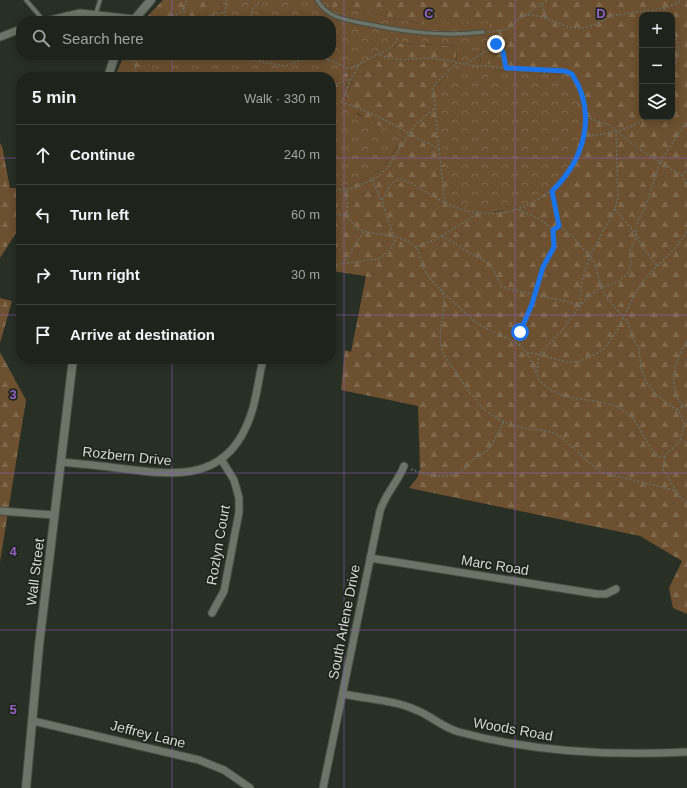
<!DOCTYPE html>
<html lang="en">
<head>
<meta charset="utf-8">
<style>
  :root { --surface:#1e231c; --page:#2b2f29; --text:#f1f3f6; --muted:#a1a4a3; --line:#3c403b }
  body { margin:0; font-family:Arial,sans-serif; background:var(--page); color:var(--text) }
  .controls { position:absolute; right:12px; top:12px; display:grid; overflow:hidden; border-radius:8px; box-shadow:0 2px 10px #0003 }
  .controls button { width:36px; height:36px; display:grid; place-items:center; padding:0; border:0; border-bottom:1px solid var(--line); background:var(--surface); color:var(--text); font:20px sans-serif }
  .stop { position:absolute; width:12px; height:12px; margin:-9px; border:3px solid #1a73e8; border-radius:50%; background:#fff }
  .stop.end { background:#1a73e8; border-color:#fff; box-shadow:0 1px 4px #0008 }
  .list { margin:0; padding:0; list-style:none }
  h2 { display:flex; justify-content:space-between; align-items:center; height:52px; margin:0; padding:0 16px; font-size:17px }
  h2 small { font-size:13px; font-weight:400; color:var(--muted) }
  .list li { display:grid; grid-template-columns:26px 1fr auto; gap:12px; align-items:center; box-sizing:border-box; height:60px; padding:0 16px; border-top:1px solid var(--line) }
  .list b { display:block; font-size:15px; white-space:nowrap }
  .list em { font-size:13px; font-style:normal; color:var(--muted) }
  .icon { flex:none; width:22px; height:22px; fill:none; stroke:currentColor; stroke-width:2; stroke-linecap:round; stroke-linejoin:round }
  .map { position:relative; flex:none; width:687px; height:788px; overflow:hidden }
  .search { position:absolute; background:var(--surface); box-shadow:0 2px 10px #0003; left:16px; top:16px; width:320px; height:44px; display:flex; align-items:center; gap:10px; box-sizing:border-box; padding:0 14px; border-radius:16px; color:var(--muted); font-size:15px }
  .panel { position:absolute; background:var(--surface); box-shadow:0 2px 10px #0003; left:16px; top:72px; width:320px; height:292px; border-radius:16px }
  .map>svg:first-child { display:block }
  .forest { fill:url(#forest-firs); fill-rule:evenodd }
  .park { fill:url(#park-crowns) }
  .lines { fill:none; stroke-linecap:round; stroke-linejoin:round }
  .service-casing { stroke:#474d45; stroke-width:5.5 }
  .minor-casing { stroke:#474d45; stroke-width:9 }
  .tertiary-casing { stroke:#474d45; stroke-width:10 }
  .path { stroke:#676e65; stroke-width:1.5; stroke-dasharray:2 2; stroke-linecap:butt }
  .service { stroke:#6b7467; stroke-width:3.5 }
  .minor { stroke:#6b7467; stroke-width:7 }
  .tertiary { stroke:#6b7467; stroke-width:8 }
  .route { stroke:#1a73e8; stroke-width:5 }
  .grid { fill:none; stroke:#9560c4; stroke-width:1; stroke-opacity:0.55 }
  .labels { text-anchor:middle; stroke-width:3.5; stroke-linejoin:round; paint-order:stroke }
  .street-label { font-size:14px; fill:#d3d8d1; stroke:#1e251b }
  .grid-label { font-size:13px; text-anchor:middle; font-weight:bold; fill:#9560c4; stroke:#1e251b; stroke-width:3.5; stroke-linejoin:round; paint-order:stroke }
</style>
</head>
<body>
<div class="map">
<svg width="687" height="788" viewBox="0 0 687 788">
  <defs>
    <pattern id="forest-firs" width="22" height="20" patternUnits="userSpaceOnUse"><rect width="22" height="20" fill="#6c502f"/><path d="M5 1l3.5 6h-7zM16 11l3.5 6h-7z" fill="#80684c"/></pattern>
    <pattern id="park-crowns" width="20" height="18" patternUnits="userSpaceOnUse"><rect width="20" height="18" fill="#6c502f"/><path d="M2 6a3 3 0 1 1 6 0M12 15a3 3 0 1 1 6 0" fill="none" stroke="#80684c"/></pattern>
  </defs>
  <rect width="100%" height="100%" fill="#282f25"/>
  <path class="forest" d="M163,0H215L223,4L222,11L206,16L201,21H143Z
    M323,0H687V614L673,608L669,588L682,561L640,536L409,488L417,478L420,470L418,406L341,390L345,350L351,352L366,276L331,271V187C361,187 384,172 398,145L345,103L355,70L393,48L399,43L457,46L456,65L436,87L494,212C516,209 532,203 550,189L566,75L491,70L481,64L480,44L490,22L420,24L338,6L336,13ZM642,15H672V117H642Z
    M124,55H153L150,77H115Z
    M350,71C346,86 345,100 331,107V79Z
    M0,143L2,146L10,188H21V225L0,258Z
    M0,298L12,301L0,343Z
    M0,352L26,400L0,562Z"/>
  <path class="park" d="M215,0H323L336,12L338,6L420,24L490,21L491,43L480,44L481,64H491L492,70L566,75C572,88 579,102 580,118C583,166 542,213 492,211C476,211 463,206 448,200L436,87L456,65L457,46L399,43L393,48L355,70L345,103L359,109L357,114L401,137C389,168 365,187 331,187V107C344,100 347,85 350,71L331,79V77H150L153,55H331V21H201L209,14L222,11L223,4Z"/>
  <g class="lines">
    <g class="service-casing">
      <path id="service" d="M26,0L44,21
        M317,0C320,4 323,9 327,11C338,20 354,21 367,24C406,32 444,37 483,32
        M96,13L100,0"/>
    </g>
    <g class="minor-casing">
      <path id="minor" d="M46,21L80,13L134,19
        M0,37L21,29
        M61,462C82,464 103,466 125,469C173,475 222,481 246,427C256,406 258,381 263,359
        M0,511L54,515
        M370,558L597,594H606L616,589
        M212,613L224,591L239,512V498L234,480L221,459
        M343,694C366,699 394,700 416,710C432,716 441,727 459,732C533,752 611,756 687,752
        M33,721L199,760L224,770L250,788
        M323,788L380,511C385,494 398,482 404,466"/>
    </g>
    <g class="tertiary-casing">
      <path id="tertiary" d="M133,21L151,0
        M108,77L115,55
        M26,788L39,646L73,359"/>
    </g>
    <path class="path" d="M542,5L547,19
      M184,7V21
      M664,8L666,15
      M525,15L547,0
      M157,21C164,15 174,18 181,11C184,8 185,4 187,0
      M203,21L209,16L224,12
      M225,21L226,0
      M249,21L253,9L261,0
      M672,31C682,45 679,56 672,71
      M489,32C494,31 501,31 507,29C515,25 519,15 530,15C547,15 562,29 580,28C593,28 604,18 617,15C639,10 663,12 682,0
      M497,42L503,52L506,68
      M199,55L231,56L285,66L313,56L332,61L349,69L389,49L396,42L398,36
      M260,55L263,62
      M380,55C403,64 416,56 438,59C448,59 456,64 466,64L496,44L500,30
      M255,60L258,55
      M359,65L350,81L342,102L373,114L439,149L433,87L435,84L457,63
      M135,77L136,71L134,61L140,55
      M331,86L350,79
      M586,117L609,125L639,149L682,176L687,186
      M584,137C606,133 629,132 646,117
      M439,149L445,202
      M682,176L687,169
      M372,180L382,202
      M346,190L348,218
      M331,191L354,188L376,178L389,166L414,126L435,108
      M615,209L636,234L643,248L658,267
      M519,210C536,217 561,226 554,249C551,256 546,260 543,267C538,279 537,291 532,303C527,318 517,330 520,346
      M331,213C336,214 344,214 348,218C353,222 354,228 361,230C379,236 397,233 413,245C421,250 420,261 424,269C434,287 455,303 470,317C486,333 512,335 526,352C534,361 534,376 543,384C566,405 597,395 623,410C641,420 643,445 660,457L665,456L680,441L684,424L682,418L679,412L657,395L646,382L641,367L639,348L632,338L628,323L604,294L593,260L574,238L559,226L552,191
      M442,236L491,265L501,286L508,289L565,301L580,306L582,281L590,256L615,209L618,197L616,131
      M415,247L435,240L477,214
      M343,264L364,231
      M331,265L378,259C385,255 392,249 395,241L382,201L390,185L398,179C408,180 417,187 426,192C442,202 459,211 479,213C551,221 614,139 572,74L565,71L506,68L486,66H472L466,64
      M441,289C450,309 434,333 443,352C446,360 453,368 458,375C477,404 486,418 522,428C534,431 545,428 557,435C574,445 586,464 604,473L677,491
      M527,353C543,352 561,364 575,362C585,360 601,353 607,345C622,327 628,303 641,284C655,265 676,252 687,231
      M537,372L539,354L560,333L588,296L602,287L620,281L628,273L631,263L629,253L636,238L637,222L645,208L660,162L687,121
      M683,406C667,387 674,361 687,341
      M677,410L683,406H687
      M680,439L687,444
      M665,457L663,469L679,496L687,503
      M411,469C426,475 447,480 461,471C467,467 471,460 477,456C480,454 483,454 485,453C489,450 502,426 504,421"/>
    <use href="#service" class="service"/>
    <use href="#minor" class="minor"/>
    <use href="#tertiary" class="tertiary"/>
  </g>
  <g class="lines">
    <path class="route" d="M496,44L497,42L503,52L506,68L565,71L572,74C598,114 584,160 552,191L559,226L553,230L554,247L543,267L532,304L520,332"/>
  </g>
  <path class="grid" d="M172,0V21M344,0V788M515,0V788M172,55V77M0,158H21M331,158H687M0,315H21M331,315H687M172,359V788M0,473H687M0,630H687"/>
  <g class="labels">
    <g class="street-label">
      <text transform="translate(127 456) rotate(6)" y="5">Rozbern Drive</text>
      <text transform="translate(218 545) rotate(-80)" y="5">Rozlyn Court</text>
      <text transform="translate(495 565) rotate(9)" y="5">Marc Road</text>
      <text transform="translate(35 572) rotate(-83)" y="5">Wall Street</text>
      <text transform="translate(344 622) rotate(-79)" y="5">South Arlene Drive</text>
      <text transform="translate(513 729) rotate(10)" y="5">Woods Road</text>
      <text transform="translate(148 734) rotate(14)" y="5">Jeffrey Lane</text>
    </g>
  </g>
  <g class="grid-label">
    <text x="429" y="18">C</text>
    <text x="601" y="18">D</text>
    <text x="13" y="399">3</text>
    <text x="13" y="556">4</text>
    <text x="13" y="714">5</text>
  </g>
</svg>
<div class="controls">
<button>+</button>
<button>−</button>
<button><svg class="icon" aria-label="layers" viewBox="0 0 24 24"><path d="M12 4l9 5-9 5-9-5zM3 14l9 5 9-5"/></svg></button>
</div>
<div class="stop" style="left:520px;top:332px"></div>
<div class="stop end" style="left:496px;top:44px"></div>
<div class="search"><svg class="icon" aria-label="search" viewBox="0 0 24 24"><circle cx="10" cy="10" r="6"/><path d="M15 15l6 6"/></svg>Search here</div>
<section class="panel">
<h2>5 min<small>Walk · 330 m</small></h2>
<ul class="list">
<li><svg class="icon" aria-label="ahead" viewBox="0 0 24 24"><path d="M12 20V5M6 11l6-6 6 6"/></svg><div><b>Continue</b></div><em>240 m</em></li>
<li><svg class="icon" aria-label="left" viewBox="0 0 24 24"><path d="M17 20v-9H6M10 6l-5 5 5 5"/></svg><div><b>Turn left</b></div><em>60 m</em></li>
<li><svg class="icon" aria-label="right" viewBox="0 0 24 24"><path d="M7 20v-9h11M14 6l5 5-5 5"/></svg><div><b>Turn right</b></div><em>30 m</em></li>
<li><svg class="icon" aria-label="arrive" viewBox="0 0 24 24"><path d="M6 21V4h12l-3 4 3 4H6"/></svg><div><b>Arrive at destination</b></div></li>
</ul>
</section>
</div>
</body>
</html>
